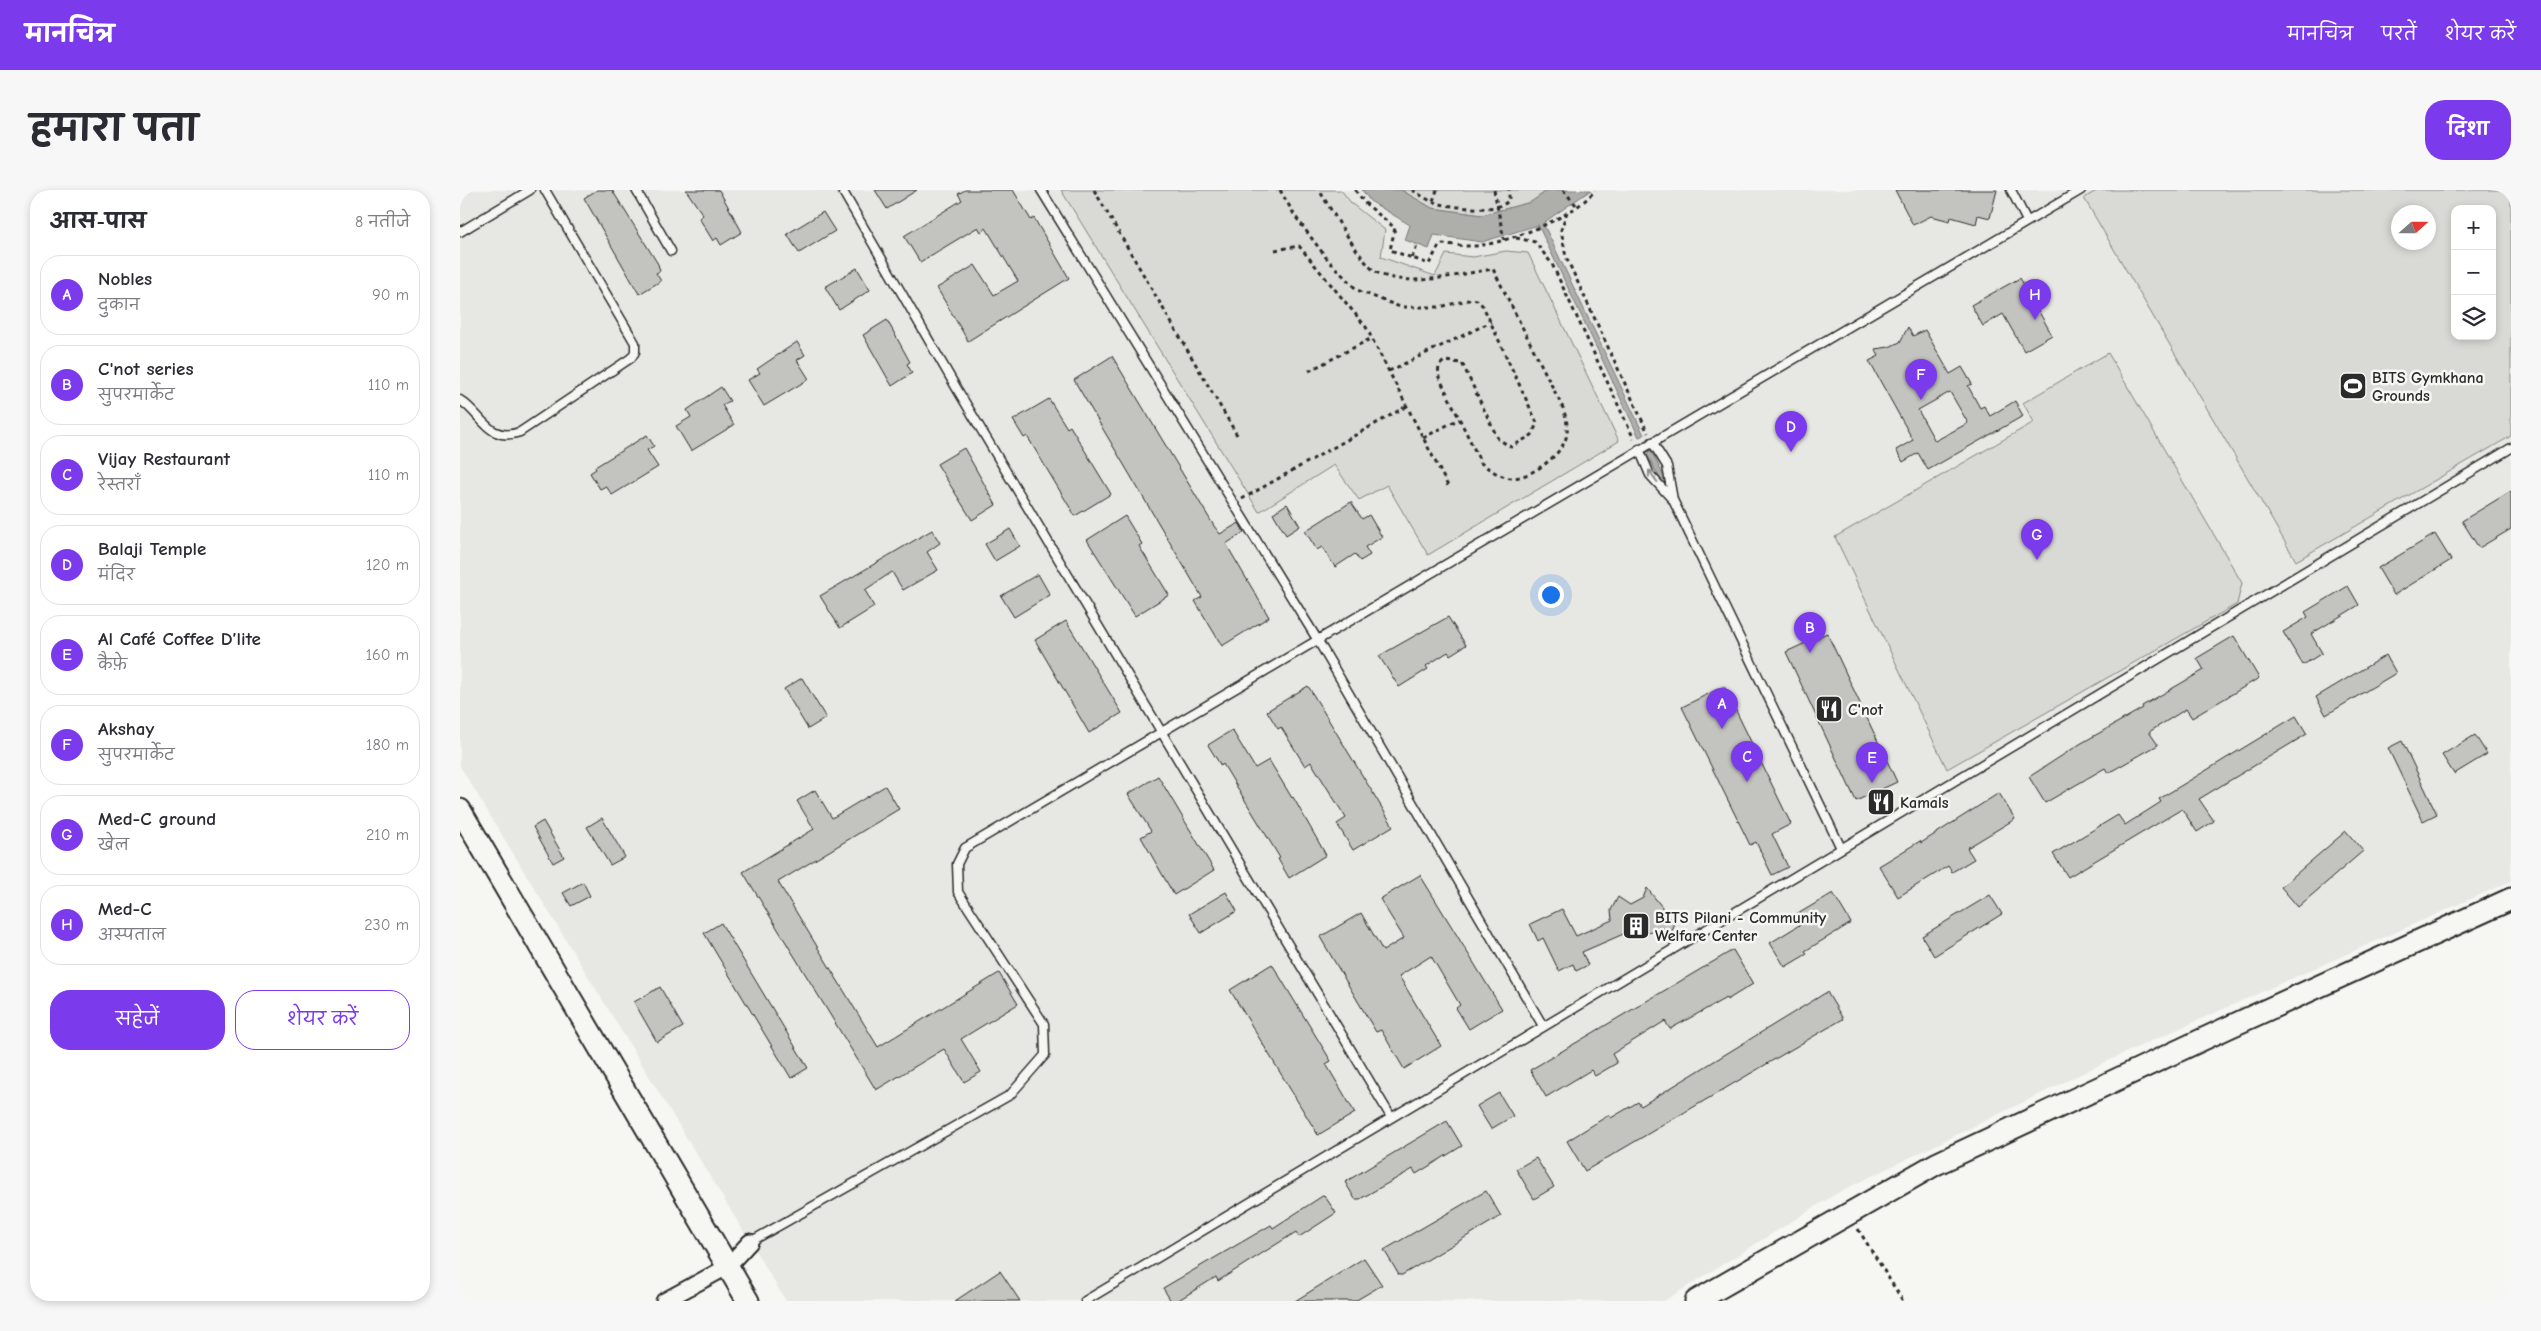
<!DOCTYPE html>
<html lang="hi">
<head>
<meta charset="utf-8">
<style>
  :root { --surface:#fff; --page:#f7f7f7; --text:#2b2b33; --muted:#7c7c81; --line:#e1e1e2; --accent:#7c3aed }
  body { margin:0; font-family:"Comic Neue","Playpen Sans Deva",sans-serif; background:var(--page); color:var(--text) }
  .controls { position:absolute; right:15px; top:15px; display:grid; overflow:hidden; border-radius:10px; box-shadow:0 2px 8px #0003 }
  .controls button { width:45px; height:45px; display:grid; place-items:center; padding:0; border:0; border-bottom:1px solid var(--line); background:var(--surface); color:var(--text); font:25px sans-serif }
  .compass { position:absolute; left:1931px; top:15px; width:45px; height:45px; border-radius:50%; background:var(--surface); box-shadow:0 2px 8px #0003; rotate:69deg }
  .you { position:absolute; left:1090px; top:404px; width:18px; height:18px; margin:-12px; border:4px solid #fff; border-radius:50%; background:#1a73e8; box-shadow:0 0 0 8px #1a73e833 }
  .badge { display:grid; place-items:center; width:32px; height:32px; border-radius:50%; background:var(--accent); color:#fff; font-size:16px; font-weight:700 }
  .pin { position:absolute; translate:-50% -41px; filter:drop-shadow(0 1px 2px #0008) }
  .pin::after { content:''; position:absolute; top:26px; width:18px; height:15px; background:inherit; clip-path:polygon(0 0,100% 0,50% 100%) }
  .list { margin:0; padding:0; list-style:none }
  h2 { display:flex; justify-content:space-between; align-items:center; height:65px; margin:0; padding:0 20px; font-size:21px }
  h2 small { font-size:16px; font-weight:400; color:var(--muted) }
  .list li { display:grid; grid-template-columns:32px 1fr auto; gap:15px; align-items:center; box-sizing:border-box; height:80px; margin:0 10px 10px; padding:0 10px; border:1px solid var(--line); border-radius:20px }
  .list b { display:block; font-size:19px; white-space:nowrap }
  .list p { margin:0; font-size:16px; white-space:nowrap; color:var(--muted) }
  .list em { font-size:16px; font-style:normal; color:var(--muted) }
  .actions { display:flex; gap:10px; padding:15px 20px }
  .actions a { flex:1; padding:11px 0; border:1px solid var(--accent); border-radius:20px; text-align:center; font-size:18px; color:var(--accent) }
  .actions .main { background:var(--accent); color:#fff }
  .icon { flex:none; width:28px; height:28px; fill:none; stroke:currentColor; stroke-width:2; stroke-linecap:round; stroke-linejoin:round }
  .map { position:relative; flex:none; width:2051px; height:1111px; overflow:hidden; border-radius:20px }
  header { display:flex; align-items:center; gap:30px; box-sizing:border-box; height:70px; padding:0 25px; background:var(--accent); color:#fff }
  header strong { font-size:24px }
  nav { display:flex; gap:28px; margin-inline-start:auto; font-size:18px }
  .intro { display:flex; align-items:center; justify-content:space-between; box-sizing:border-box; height:120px; padding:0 30px }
  h1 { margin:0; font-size:35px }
  .button { padding:12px 22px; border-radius:20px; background:var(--accent); color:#fff; font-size:18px; font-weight:700 }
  main { display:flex; gap:30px; padding:0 30px }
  aside { flex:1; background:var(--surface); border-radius:20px; box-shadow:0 2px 8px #0003 }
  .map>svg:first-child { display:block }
  .built { fill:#e7e7e3; fill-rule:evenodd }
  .green { fill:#d9d9d5; stroke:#828280; fill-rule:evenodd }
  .water { fill:#aeaeab; stroke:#7a7a78 }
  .building { fill:#c3c3c0; stroke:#2b2b2b; fill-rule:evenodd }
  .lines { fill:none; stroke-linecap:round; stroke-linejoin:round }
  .lane-casing { stroke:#2b2b2b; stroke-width:11 }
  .street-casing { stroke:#2b2b2b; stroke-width:19 }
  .secondary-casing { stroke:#2b2b2b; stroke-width:25 }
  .path { stroke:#2b2b2b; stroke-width:3; stroke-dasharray:4 4; stroke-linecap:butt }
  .lane { stroke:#f6f6f2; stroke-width:8 }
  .street { stroke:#f6f6f2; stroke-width:15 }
  .secondary { stroke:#f6f6f2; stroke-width:21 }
  .oneway { stroke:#90908e }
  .labels { text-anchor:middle; stroke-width:5; stroke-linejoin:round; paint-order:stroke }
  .poi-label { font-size:16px; font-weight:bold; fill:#2b2b2b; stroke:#f6f6f2; text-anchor:start }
</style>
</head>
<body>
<header>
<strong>मानचित्र</strong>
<nav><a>मानचित्र</a><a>परतें</a><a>शेयर करें</a></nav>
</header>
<div class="intro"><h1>हमारा पता</h1><a class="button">दिशा</a></div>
<main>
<aside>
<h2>आस-पास<small>8 नतीजे</small></h2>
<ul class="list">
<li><span class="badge">A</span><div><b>Nobles</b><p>दुकान</p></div><em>90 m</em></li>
<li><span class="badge">B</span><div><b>C'not series</b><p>सुपरमार्केट</p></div><em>110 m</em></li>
<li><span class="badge">C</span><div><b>Vijay Restaurant</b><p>रेस्तराँ</p></div><em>110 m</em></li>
<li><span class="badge">D</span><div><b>Balaji Temple</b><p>मंदिर</p></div><em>120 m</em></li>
<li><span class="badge">E</span><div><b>Al Café Coffee D’lite</b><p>कैफ़े</p></div><em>160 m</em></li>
<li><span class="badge">F</span><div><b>Akshay</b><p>सुपरमार्केट</p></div><em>180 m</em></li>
<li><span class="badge">G</span><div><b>Med-C ground</b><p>खेल</p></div><em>210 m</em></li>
<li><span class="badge">H</span><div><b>Med-C</b><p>अस्पताल</p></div><em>230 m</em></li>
</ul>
<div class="actions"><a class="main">सहेजें</a><a>शेयर करें</a></div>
</aside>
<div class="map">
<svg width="2051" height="1111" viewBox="0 0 2051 1111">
  <rect width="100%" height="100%" fill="#f6f6f2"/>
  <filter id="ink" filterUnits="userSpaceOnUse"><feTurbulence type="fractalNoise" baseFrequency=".02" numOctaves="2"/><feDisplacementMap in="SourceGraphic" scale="10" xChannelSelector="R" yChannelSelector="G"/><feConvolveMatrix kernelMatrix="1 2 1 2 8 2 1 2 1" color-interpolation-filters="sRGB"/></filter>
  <g filter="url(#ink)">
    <path class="built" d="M0,0H2051V691L1660,865L1379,1002L1204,1111H326L0,576ZM1995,19H2032V146H1995ZM1938,22H1968V52H1938Z"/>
    <path class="green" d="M601,0H881L892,14L925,40L921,67L975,86L986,64L1013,67L1046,61L1068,63L1159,251L968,365L927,295L899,310L874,275L799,322Z
      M941,0H1088L1071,12L1022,25L972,18Z
      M1638,0H2051V246L1836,371L1624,8ZM1995,19H2032V146H1995ZM1938,22H1968V52H1938Z
      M1648,163L1782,393L1777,414L1487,579L1375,347L1574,232L1563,213Z"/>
    <path class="water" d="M902,0H941L972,18L1022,25L1071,12L1088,0H1131L1083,33L1184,245L1179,247L1078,35L1022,52L974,45L969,59L945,50L950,35L910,11Z
      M1191,260L1205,289L1203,294L1186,263Z"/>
    <path class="building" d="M137,0H152L198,74L200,81L196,83L201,91L179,104L124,8Z
      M226,0H259L282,42L261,55L257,48L253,51L239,28L243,25Z
      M415,0H457L427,19Z
      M505,0H553L571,30L574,28L609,88L508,151L477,98L515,75L534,105L558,91L526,38L521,42L518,37L460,72L444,46L502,10L498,4Z
      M1435,0H1537L1530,28L1518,25L1516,34L1491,27L1490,31L1471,26L1453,35Z
      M363,22L375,41L339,63L327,44Z
      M397,78L410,100L379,120L365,97Z
      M1560,88L1592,145L1564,161L1543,124L1523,136L1511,115Z
      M427,130L450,172L447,174L452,183L432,196L403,145Z
      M1448,137L1453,146L1465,140L1490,184L1502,177L1512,194L1508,196L1520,218L1524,216L1530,226L1555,211L1563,226L1468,280L1458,263L1443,272L1436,260L1453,250L1409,171L1419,166L1415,159L1429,157L1440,152ZM1490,202L1508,233L1475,251L1458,220Z
      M337,152L345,165L337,170L349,189L304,216L288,190L300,183L297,179Z
      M652,166L754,336L760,344L779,333L784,342L766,354L809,427L762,456L735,411L742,407L614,190Z
      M261,197L270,211L262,215L274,235L231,261L216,236L231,227L227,220Z
      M589,209L607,238L610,236L651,304L615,326L567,246L564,248L553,230Z
      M187,245L194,256L187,260L198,277L152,305L146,296L140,299L130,283L136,279L135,277Z
      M504,258L536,315L512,330L477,274Z
      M2051,301V339L2019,358L2002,331Z
      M891,312L902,329L909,325L922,347L905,357L910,365L900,371L895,364L875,377L862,357L857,360L845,341Z
      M827,314L840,336L826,345L813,323Z
      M665,326L682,354L679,356L709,405L675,426L627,350Z
      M550,339L560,356L535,371L525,354Z
      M472,340L480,353L467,362L478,380L443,400L432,382L405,400L414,417L380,438L360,406Z
      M1975,344L1991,370L1934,405L1918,378Z
      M578,384L590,405L554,427L541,406Z
      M1888,396L1899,415L1851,444L1862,463L1843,475L1823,442L1848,427L1845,422Z
      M988,427L1006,455L990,465L988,462L966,476L968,479L939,497L919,466Z
      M606,431L662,523L629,543L575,450Z
      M1367,443L1437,592L1396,611L1326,462Z
      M1774,446L1799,488L1732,528L1726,519L1689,542L1698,555L1648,583L1645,578L1585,613L1569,587L1620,554L1683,518L1682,516L1744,480L1737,468Z
      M1926,465L1936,483L1866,525L1856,507Z
      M342,488L366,528L348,539L324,499Z
      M848,496L933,636L893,660L877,634L886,628L851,572L845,576L821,537L818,539L807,521Z
      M1264,496L1331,634L1312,644L1328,677L1312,685L1296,652L1290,655L1222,517Z
      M1836,526L1847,544L1739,609L1754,631L1737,642L1722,619L1608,687L1593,664L1658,625L1665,635L1701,612L1699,609Z
      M772,540L795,578L809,570L832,608L833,607L866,665L829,688L818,669L820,668L763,574L761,576L748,555Z
      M2015,545L2027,564L1994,584L1982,565Z
      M1942,551L1977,624L1963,631L1928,558Z
      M698,586L754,680L714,705L681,647L691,641L668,604Z
      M425,596L439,619L318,692L418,857L539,783L558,814L501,849L521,882L504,892L484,859L416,900L283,682L354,639L337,611L355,600L372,628Z
      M1539,603L1555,629L1507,658L1514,669L1492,682L1488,676L1438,707L1419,676L1460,651L1461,653Z
      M142,628L165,667L150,675L127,637Z
      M83,631L104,667L93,673L73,637Z
      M1886,641L1903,661L1838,717L1821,697Z
      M960,685L1042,819L1009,839L996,818L1000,815L971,766L939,786L981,856L944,879L921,840L916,842L860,747L901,723L923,761L944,748L920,709Z
      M123,692L130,706L111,716L103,703Z
      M1187,698L1202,717L1204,726L1216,730L1212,742L1199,737L1187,743L1175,739L1122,762L1128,775L1116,781L1113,774L1099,781L1083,748L1078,751L1070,734L1102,719L1116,746L1152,730L1151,720L1158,707L1170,715L1183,708Z
      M766,702L777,721L741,743L729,724Z
      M1373,703L1391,733L1345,761L1347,764L1325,777L1310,753L1341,734L1336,725Z
      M1530,705L1542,724L1474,766L1462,746Z
      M261,733L348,878L331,888L244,743Z
      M1273,760L1293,794L1267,810L1266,808L1210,839L1205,831L1152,864L1157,873L1135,886L1131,880L1086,907L1070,880Z
      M812,774L871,871L866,874L895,923L858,945L770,800Z
      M200,797L223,837L197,852L174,812Z
      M1367,802L1383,829L1125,981L1107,951L1149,925L1151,928L1178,912L1181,916Z
      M1039,903L1053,926L1031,939L1017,916Z
      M987,931L1002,956L956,984L953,979L900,1009H895L885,992Z
      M1076,968L1094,997L1074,1009L1056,979Z
      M1026,1001L1041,1026L942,1085H939L924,1060Z
      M864,1005L876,1023L839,1047L836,1042L758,1091L756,1087L717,1111H711L703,1098L811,1035L813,1038Z
      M904,1068L922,1095L895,1111H835Z
      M540,1081L560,1111H495Z"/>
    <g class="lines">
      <g class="lane-casing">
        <path id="lane" d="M176,0L211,61
          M382,0L497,199L931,927
          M581,0L857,449L1083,836
          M1551,0L1567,31
          M0,42L70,0
          M0,210C23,225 28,253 60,242L171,168L175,162V153L85,0
          M1192,252L1207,276L1213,310L1381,658
          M1179,259L1190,285L1213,310
          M290,1052L550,905L585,865L584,834L498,702L497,674L505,658L1621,0
          M625,1111L2051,258"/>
      </g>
      <g class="street-casing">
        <path id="street" d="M204,1111L267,1077L290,1052"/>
      </g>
      <g class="secondary-casing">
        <path id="secondary" d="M0,620L288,1111
          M1236,1111L1476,974L1767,838L2051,709"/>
      </g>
      <path class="path" d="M634,0L777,245
        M820,0L835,26L868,70L897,100L940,117H980L1012,109L1017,110L1023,116L1077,233L1072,245L1051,257L1038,249L1002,173L984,171L979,176L978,185L1021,273C1029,279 1041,288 1052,288C1070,288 1101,266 1106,248C1109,237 1106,228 1103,218L1033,79C1000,84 947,99 916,82C902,74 869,16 859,0
        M895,0L905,13L935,38L930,60L969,74L980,54C994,54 1010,58 1023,55C1054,50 1116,26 1135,0
        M952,0C959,4 966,9 973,12C989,17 1039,24 1049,10V0
        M1034,0L1044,50
        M1103,0L1116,15
        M973,11L977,0
        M1107,22L1101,40L1106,67L1188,243
        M1056,48L1075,52L1092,74L1174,249
        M815,60L839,56L906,137L989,298
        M952,68L957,56
        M849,181L912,148
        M929,181L1031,132
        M963,248L999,229
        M782,309L947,216
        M1398,1039L1443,1111"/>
      <use href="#lane" class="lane"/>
      <use href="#street" class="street"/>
      <use href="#secondary" class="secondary"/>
    </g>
    <defs><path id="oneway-shaft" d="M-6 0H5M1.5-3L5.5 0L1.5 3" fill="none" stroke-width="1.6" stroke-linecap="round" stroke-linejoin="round" transform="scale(1.25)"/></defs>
    <use class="oneway" href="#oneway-shaft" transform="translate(1193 286) rotate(-126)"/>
  </g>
  <defs>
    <g id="stadium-square" transform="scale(1.4375)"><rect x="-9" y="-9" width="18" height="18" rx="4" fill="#2b2b2b" stroke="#f6f6f2"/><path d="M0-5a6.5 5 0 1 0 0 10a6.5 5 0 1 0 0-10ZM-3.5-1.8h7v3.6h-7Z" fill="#fff"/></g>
    <g id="restaurant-square" transform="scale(1.4375)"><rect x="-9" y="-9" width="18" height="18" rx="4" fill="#2b2b2b" stroke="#f6f6f2"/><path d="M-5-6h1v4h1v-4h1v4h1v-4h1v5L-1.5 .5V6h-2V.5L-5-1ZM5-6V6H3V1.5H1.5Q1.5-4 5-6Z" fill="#fff"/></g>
    <g id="building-square" transform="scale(1.4375)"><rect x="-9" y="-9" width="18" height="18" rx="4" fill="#2b2b2b" stroke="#f6f6f2"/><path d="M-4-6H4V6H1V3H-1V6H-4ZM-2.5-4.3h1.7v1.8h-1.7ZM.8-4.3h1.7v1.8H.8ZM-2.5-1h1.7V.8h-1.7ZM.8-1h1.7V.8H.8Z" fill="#fff"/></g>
  </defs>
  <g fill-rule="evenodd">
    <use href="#stadium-square" x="1893" y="196"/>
    <use href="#restaurant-square" x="1369" y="519"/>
    <use href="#restaurant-square" x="1421" y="612"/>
    <use href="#building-square" x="1176" y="736"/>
  </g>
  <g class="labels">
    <g class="poi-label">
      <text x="1912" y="193">BITS Gymkhana<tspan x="1912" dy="18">Grounds</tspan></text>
      <text x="1388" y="525">C'not</text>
      <text x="1440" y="618">Kamals</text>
      <text x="1195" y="733">BITS Pilani - Community<tspan x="1195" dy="18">Welfare Center</tspan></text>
    </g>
  </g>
</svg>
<div class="controls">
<button>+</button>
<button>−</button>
<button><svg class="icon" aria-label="layers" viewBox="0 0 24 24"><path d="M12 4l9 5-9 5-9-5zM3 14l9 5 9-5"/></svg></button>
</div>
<svg class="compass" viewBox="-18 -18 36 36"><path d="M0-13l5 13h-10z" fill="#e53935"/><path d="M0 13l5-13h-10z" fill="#7c7c81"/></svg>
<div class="you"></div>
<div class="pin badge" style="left:1262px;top:539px">A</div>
<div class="pin badge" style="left:1350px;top:463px">B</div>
<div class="pin badge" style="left:1287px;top:592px">C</div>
<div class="pin badge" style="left:1331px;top:262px">D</div>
<div class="pin badge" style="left:1412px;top:593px">E</div>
<div class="pin badge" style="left:1461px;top:210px">F</div>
<div class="pin badge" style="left:1577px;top:370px">G</div>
<div class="pin badge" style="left:1575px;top:130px">H</div>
</div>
</main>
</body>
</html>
